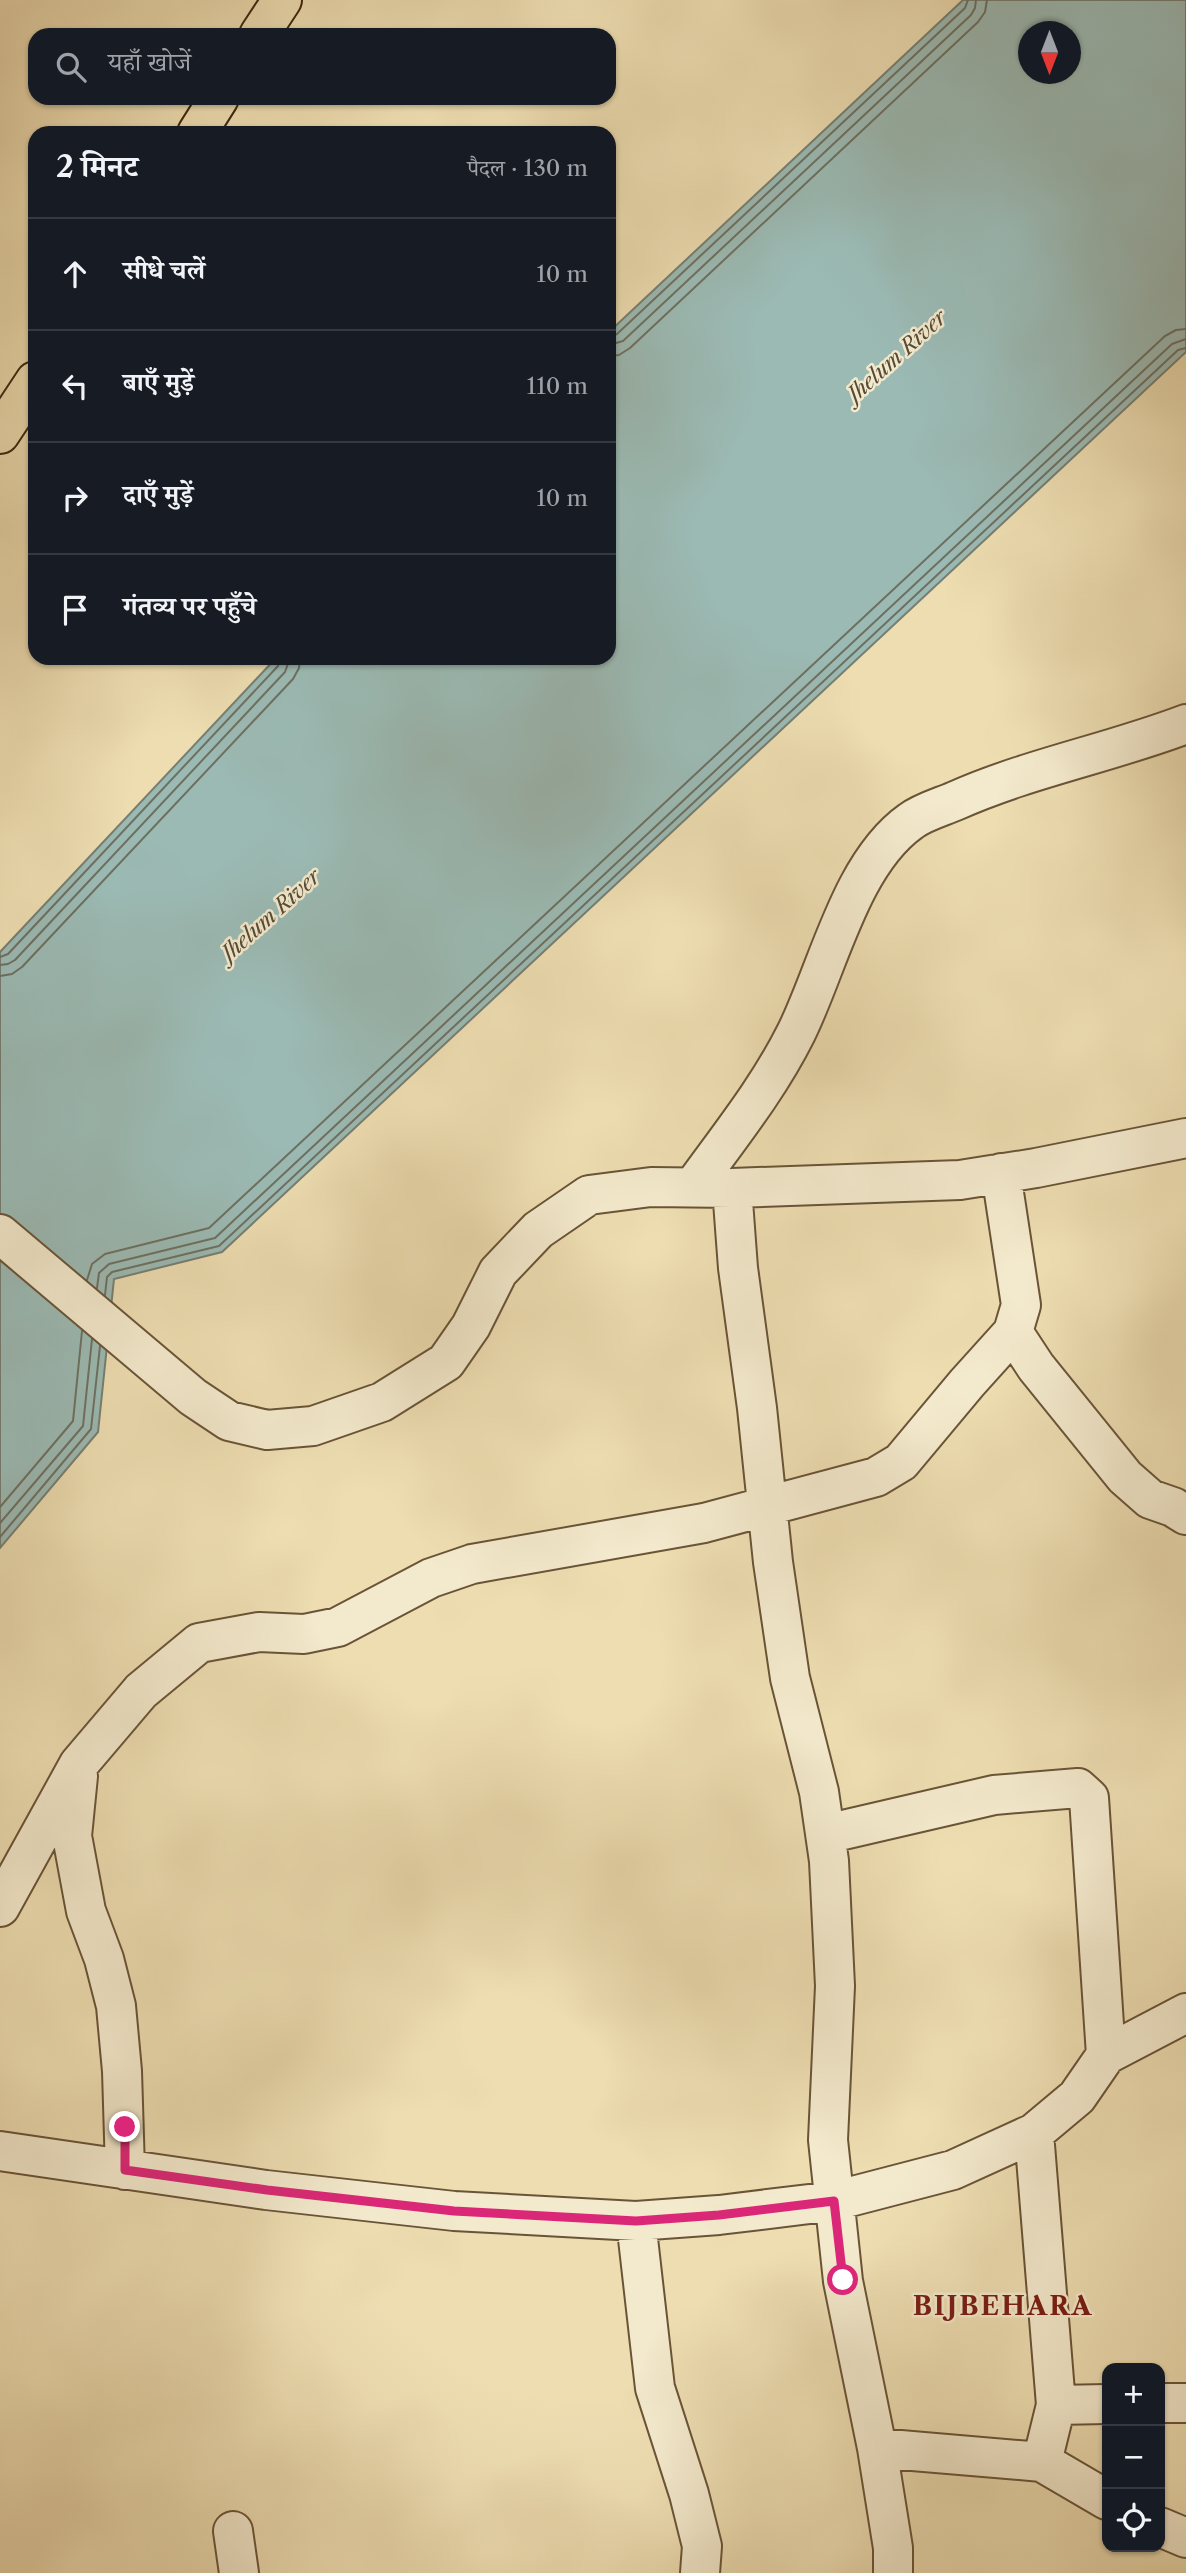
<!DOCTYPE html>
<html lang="hi">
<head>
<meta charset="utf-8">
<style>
  :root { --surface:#171b24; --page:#20242c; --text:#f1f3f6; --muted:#9ea1a6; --line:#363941 }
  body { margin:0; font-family:"Libre Caslon Text","Noto Serif Devanagari",serif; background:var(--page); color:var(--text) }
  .controls { position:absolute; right:21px; bottom:21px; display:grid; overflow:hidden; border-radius:14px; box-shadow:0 2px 5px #0004 }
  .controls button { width:63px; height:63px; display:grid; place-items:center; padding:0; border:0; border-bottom:2px solid var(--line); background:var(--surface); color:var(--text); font:35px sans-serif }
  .compass { position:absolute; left:1018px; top:21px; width:63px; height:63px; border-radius:50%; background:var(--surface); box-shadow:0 2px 5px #0004; rotate:180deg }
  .stop { position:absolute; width:21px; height:21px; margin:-16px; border:5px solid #db2777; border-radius:50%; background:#fff }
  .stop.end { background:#db2777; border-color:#fff; box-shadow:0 2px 7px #0008 }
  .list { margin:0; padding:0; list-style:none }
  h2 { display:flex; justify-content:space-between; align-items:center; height:91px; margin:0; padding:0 28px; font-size:30px }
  h2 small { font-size:23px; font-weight:400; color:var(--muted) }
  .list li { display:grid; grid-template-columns:46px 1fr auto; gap:21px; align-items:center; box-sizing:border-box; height:112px; padding:0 28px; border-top:2px solid var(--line) }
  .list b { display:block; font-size:26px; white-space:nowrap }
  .list em { font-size:23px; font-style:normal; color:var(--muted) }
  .icon { flex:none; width:38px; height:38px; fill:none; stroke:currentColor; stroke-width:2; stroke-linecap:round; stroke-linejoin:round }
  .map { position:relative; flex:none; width:1186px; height:2573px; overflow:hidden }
  .search { position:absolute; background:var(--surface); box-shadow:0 2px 5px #0004; left:28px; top:28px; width:588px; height:77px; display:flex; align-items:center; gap:18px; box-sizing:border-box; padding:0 24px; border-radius:21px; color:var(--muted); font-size:26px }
  .panel { position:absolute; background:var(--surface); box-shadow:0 2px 5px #0004; left:28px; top:126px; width:588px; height:539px; border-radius:21px }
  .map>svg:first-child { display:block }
  .water { fill:#9bbab4; stroke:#767f72; stroke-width:2; fill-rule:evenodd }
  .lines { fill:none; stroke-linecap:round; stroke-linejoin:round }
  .shore { stroke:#6d7061; stroke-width:2 }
  .minor-casing { stroke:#6a5437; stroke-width:42 }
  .major-casing { stroke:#3f260e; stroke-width:42 }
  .minor { stroke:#f3e9cc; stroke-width:38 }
  .major { stroke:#edddb1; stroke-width:38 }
  .route { stroke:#db2777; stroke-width:9 }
  .labels { text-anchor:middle; stroke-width:5; stroke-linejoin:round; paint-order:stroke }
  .water-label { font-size:21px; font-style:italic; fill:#564b38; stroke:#f3e9cc }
  .district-label { font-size:26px; font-weight:bold; letter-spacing:2px; fill:#7a1f14; stroke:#f3e9cc }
</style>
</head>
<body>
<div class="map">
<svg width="1186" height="2573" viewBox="0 0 1186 2573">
  <rect width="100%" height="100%" fill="#edddb1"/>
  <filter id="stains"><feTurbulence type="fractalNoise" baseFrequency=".00286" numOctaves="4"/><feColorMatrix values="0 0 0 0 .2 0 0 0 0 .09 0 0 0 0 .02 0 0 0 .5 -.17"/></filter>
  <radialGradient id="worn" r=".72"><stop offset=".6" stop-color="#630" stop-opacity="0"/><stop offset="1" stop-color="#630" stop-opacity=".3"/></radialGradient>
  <path class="water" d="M963,0H1186V352L222,1252L114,1279L98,1432L0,1548V952L276,658H609V332ZM1028,32H1070V74H1028Z"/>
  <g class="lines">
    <path class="shore" d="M609,337L617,334L965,8L968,0
      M609,345L623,341L971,15L975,8L976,0
      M609,356L619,355L630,348L978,22L985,12L987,0
      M0,957L8,954L278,666L281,658
      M0,965L8,964L15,960L285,672L290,658
      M0,976L12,974L22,967L293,679L299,668L300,658
      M87,1280L92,1264L105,1254L209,1228L1165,336L1176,330L1186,329
      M97,1288L99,1273L109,1264L215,1238L1172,344L1186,339
      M105,1295L107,1277L112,1272L219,1246L1178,350L1186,348
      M0,1507L73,1421L82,1331
      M0,1523L83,1426L92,1339
      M0,1537L91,1429L100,1346"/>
    <g class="minor-casing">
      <path id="minor" d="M693,1187C729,1137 768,1089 796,1033C828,969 850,864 911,821C923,812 941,807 955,801C1029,768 1110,753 1186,724
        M732,1188L738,1268L757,1408L773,1562L790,1678L819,1792L829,1861L835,1986L828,2140L843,2281L877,2448L893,2548V2573
        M0,1234L193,1397L229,1421L267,1430L313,1426L382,1402L446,1362L471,1326L498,1272L538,1230L589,1195L651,1187L732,1188L960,1180L1036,1168L1186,1138
        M1013,1332L1036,1367L1125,1477L1150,1499L1173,1507L1186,1515
        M78,1776L72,1836L86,1911L104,1959L116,2006L122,2071L125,2170
        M826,1834L994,1795L1078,1788L1089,1798L1106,2055
        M0,1907L79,1764L141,1691L199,1643L259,1632L304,1634L338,1627L431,1578L472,1564L704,1523L876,1477L901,1462L967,1383L1013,1332L1021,1305L1001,1173
        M1034,2133L1056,2405L1042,2462
        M0,2151L266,2190L454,2211L636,2221L719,2215L834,2201L953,2170L1034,2133L1077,2097L1106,2055L1186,2013
        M636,2221L655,2388L689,2494L702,2546L700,2573
        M1160,2403H1186
        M1056,2405L1107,2404
        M877,2448L1042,2462L1107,2500
        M1160,2527L1186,2538
        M233,2531L239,2573"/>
    </g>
    <g class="major-casing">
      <path id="major" d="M259,35L282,0
        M197,133L219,98
        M0,434L35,381"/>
    </g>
    <use href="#minor" class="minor"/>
    <use href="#major" class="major"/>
  </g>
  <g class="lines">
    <path class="route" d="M125,2127V2170L267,2190L454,2211L636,2221L719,2215L834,2201L843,2280"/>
  </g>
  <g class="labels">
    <g class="water-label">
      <text transform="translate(897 356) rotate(-42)" y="7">Jhelum River</text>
      <text transform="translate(271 915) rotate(-42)" y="7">Jhelum River</text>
    </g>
    <g class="district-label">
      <text x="1003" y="2315">BIJBEHARA</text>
    </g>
  </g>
  <rect width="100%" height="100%" filter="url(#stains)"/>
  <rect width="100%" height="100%" fill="url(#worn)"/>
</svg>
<div class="controls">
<button>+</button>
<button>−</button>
<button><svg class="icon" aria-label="locate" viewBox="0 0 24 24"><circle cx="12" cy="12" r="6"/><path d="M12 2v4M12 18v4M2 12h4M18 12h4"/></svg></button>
</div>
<svg class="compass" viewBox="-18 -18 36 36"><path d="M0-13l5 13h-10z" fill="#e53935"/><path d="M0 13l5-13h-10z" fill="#9ea1a6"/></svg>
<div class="stop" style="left:843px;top:2280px"></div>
<div class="stop end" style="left:125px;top:2127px"></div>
<div class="search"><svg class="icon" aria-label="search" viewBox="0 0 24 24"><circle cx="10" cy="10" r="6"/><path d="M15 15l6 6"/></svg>यहाँ खोजें</div>
<section class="panel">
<h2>2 मिनट<small>पैदल · 130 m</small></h2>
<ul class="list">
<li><svg class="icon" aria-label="ahead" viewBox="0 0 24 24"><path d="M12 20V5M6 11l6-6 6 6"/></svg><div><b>सीधे चलें</b></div><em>10 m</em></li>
<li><svg class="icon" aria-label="left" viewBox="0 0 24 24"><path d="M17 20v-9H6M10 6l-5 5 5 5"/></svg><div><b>बाएँ मुड़ें</b></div><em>110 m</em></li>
<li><svg class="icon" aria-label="right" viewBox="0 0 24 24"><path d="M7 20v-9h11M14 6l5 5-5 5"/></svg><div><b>दाएँ मुड़ें</b></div><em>10 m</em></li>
<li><svg class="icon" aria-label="arrive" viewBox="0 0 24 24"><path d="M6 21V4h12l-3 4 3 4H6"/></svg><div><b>गंतव्य पर पहुँचे</b></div></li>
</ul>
</section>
</div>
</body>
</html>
